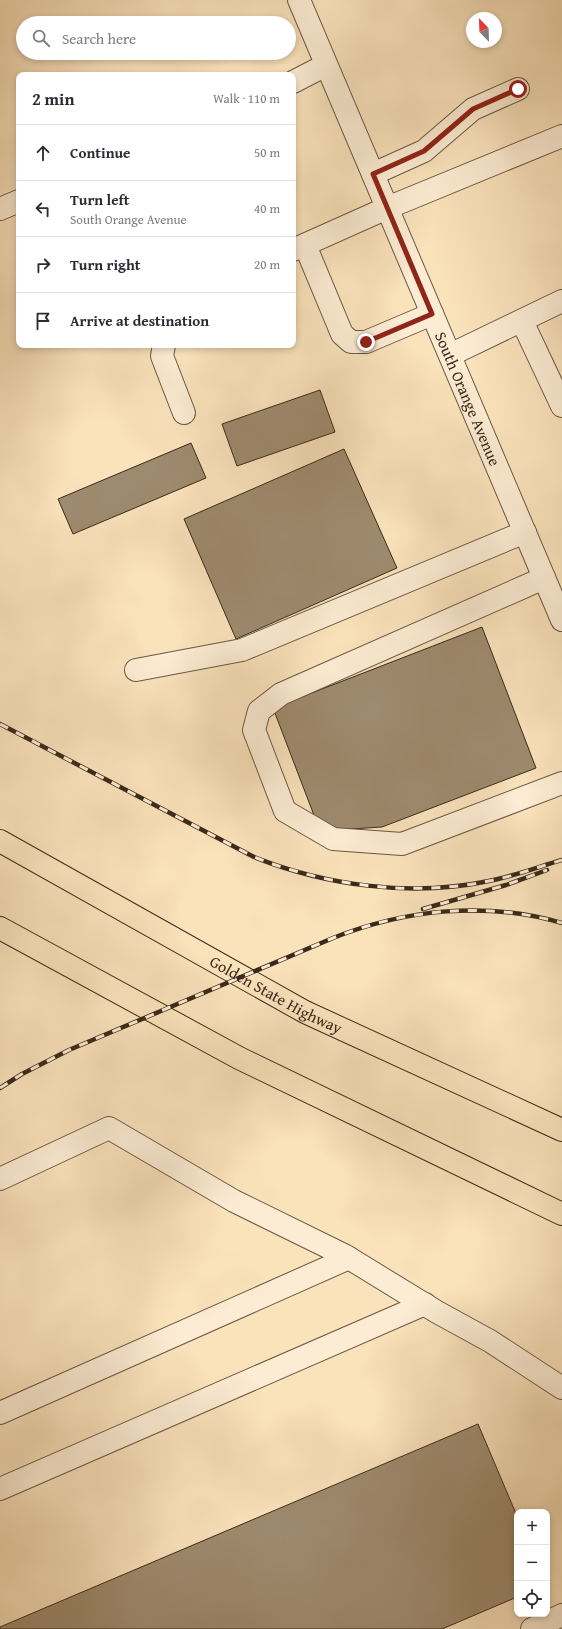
<!DOCTYPE html>
<html lang="en">
<head>
<meta charset="utf-8">
<style>
  :root { --surface:#fff; --page:#f7f7f7; --text:#2b2b33; --muted:#7c7c81; --line:#e1e1e2 }
  body { margin:0; font-family:"Gentium Book Plus",serif; background:var(--page); color:var(--text) }
  .controls { position:absolute; right:12px; bottom:12px; display:grid; overflow:hidden; border-radius:8px; box-shadow:0 2px 6px #0003 }
  .controls button { width:36px; height:36px; display:grid; place-items:center; padding:0; border:0; border-bottom:1px solid var(--line); background:var(--surface); color:var(--text); font:20px sans-serif }
  .compass { position:absolute; left:466px; top:12px; width:36px; height:36px; border-radius:50%; background:var(--surface); box-shadow:0 2px 6px #0003; rotate:337deg }
  .stop { position:absolute; width:12px; height:12px; margin:-9px; border:3px solid #8f2418; border-radius:50%; background:#fff }
  .stop.end { background:#8f2418; border-color:#fff; box-shadow:0 1px 4px #0008 }
  .list { margin:0; padding:0; list-style:none }
  h2 { display:flex; justify-content:space-between; align-items:center; height:52px; margin:0; padding:0 16px; font-size:17px }
  h2 small { font-size:13px; font-weight:400; color:var(--muted) }
  .list li { display:grid; grid-template-columns:26px 1fr auto; gap:12px; align-items:center; box-sizing:border-box; height:56px; padding:0 16px; border-top:1px solid var(--line) }
  .list b { display:block; font-size:15px; white-space:nowrap }
  .list p { margin:0; font-size:13px; white-space:nowrap; color:var(--muted) }
  .list em { font-size:13px; font-style:normal; color:var(--muted) }
  .icon { flex:none; width:22px; height:22px; fill:none; stroke:currentColor; stroke-width:2; stroke-linecap:round; stroke-linejoin:round }
  .map { position:relative; flex:none; width:562px; height:1629px; overflow:hidden }
  .search { position:absolute; background:var(--surface); box-shadow:0 2px 6px #0003; left:16px; top:16px; width:280px; height:44px; display:flex; align-items:center; gap:10px; box-sizing:border-box; padding:0 14px; border-radius:22px; color:var(--muted); font-size:15px }
  .panel { position:absolute; background:var(--surface); box-shadow:0 2px 6px #0003; left:16px; top:72px; width:280px; height:276px; border-radius:8px }
  .map>svg:first-child { display:block }
  .building { fill:#9e8a6e; stroke:#3a2a1b }
  .lines { fill:none; stroke-linecap:round; stroke-linejoin:round }
  .minor-casing { stroke:#6a5843; stroke-width:24 }
  .highway-casing { stroke:#3a2a1b; stroke-width:24 }
  .minor { stroke:#fcecd3; stroke-width:22 }
  .highway { stroke:#fae2bb; stroke-width:22 }
  .rail-casing { stroke:#3a2a1b; stroke-width:4.5 }
  .rail { stroke:#fcecd3; stroke-width:3; stroke-dasharray:9; stroke-linecap:butt }
  .route { stroke:#8f2418; stroke-width:5 }
  .labels { text-anchor:middle; stroke-width:4; stroke-linejoin:round; paint-order:stroke }
  .street-label { font-size:16px; fill:#3a2a1b; stroke:#fcecd3 }
</style>
</head>
<body>
<div class="map">
<svg width="562" height="1629" viewBox="0 0 562 1629">
  <rect width="100%" height="100%" fill="#fae2bb"/>
  <filter id="stains"><feTurbulence type="fractalNoise" baseFrequency=".005" numOctaves="4"/><feColorMatrix values="0 0 0 0 .2 0 0 0 0 .09 0 0 0 0 .02 0 0 0 .5 -.17"/></filter>
  <radialGradient id="worn" r=".72"><stop offset=".6" stop-color="#630" stop-opacity="0"/><stop offset="1" stop-color="#630" stop-opacity=".3"/></radialGradient>
  <path class="building" d="M320,390L335,432L237,466L222,424Z
    M191,443L206,478L73,534L58,499Z
    M344,449L397,568L236,639L184,519Z
    M482,627L536,768L382,827L320,831L273,708Z
    M478,1424L517,1516V1597L442,1629H0V1627Z"/>
  <g class="lines">
    <g class="minor-casing">
      <g id="minor">
        <path id="s1" d="M299,0L562,620"/>
        <path d="M293,82L326,65"/>
        <path d="M373,174L424,151L473,109L518,89"/>
        <path d="M0,209L19,201"/>
        <path d="M305,245L342,334L351,342H366L432,314"/>
        <path d="M293,250L387,208L562,136"/>
        <path d="M522,321L562,406"/>
        <path d="M164,345L162,356L184,413"/>
        <path d="M450,355L562,301"/>
        <path d="M544,578L281,694L259,711L254,730L285,811L333,839L402,844L562,783"/>
        <path d="M136,670L242,650L525,532"/>
        <path d="M0,1179L109,1128L234,1201L344,1255L437,1312L490,1341L562,1388"/>
        <path d="M0,1413L349,1258"/>
        <path d="M0,1489L425,1304"/>
        <path d="M532,1629L562,1615"/>
      </g>
    </g>
    <g class="highway-casing">
      <g id="highway">
        <path id="s2" d="M0,841L305,1012L562,1130"/>
        <path d="M0,928L239,1058L562,1214"/>
      </g>
    </g>
    <use href="#minor" class="minor"/>
    <use href="#highway" class="highway"/>
    <g class="rail-casing">
      <path id="rail" d="M0,724L254,857C327,886 412,897 489,881C514,876 538,867 562,860
        M423,909L506,885L547,870
        M0,1088L22,1074L69,1050L333,938C406,909 486,901 562,923"/>
    </g>
    <use href="#rail" class="rail"/>
  </g>
  <g class="lines">
    <path class="route" d="M366,342L432,314L373,174L424,151L473,109L518,89"/>
  </g>
  <g class="labels">
    <g class="street-label">
      <text dy="6" stroke="none"><textPath href="#s1" startOffset="433">South Orange Avenue</textPath></text>
      <text dy="6" stroke="none"><textPath href="#s2" startOffset="316">Golden State Highway</textPath></text>
    </g>
  </g>
  <rect width="100%" height="100%" filter="url(#stains)"/>
  <rect width="100%" height="100%" fill="url(#worn)"/>
</svg>
<div class="controls">
<button>+</button>
<button>−</button>
<button><svg class="icon" aria-label="locate" viewBox="0 0 24 24"><circle cx="12" cy="12" r="6"/><path d="M12 2v4M12 18v4M2 12h4M18 12h4"/></svg></button>
</div>
<svg class="compass" viewBox="-18 -18 36 36"><path d="M0-13l5 13h-10z" fill="#e53935"/><path d="M0 13l5-13h-10z" fill="#7c7c81"/></svg>
<div class="stop" style="left:518px;top:89px"></div>
<div class="stop end" style="left:366px;top:342px"></div>
<div class="search"><svg class="icon" aria-label="search" viewBox="0 0 24 24"><circle cx="10" cy="10" r="6"/><path d="M15 15l6 6"/></svg>Search here</div>
<section class="panel">
<h2>2 min<small>Walk · 110 m</small></h2>
<ul class="list">
<li><svg class="icon" aria-label="ahead" viewBox="0 0 24 24"><path d="M12 20V5M6 11l6-6 6 6"/></svg><div><b>Continue</b></div><em>50 m</em></li>
<li><svg class="icon" aria-label="left" viewBox="0 0 24 24"><path d="M17 20v-9H6M10 6l-5 5 5 5"/></svg><div><b>Turn left</b><p>South Orange Avenue</p></div><em>40 m</em></li>
<li><svg class="icon" aria-label="right" viewBox="0 0 24 24"><path d="M7 20v-9h11M14 6l5 5-5 5"/></svg><div><b>Turn right</b></div><em>20 m</em></li>
<li><svg class="icon" aria-label="arrive" viewBox="0 0 24 24"><path d="M6 21V4h12l-3 4 3 4H6"/></svg><div><b>Arrive at destination</b></div></li>
</ul>
</section>
</div>
</body>
</html>
